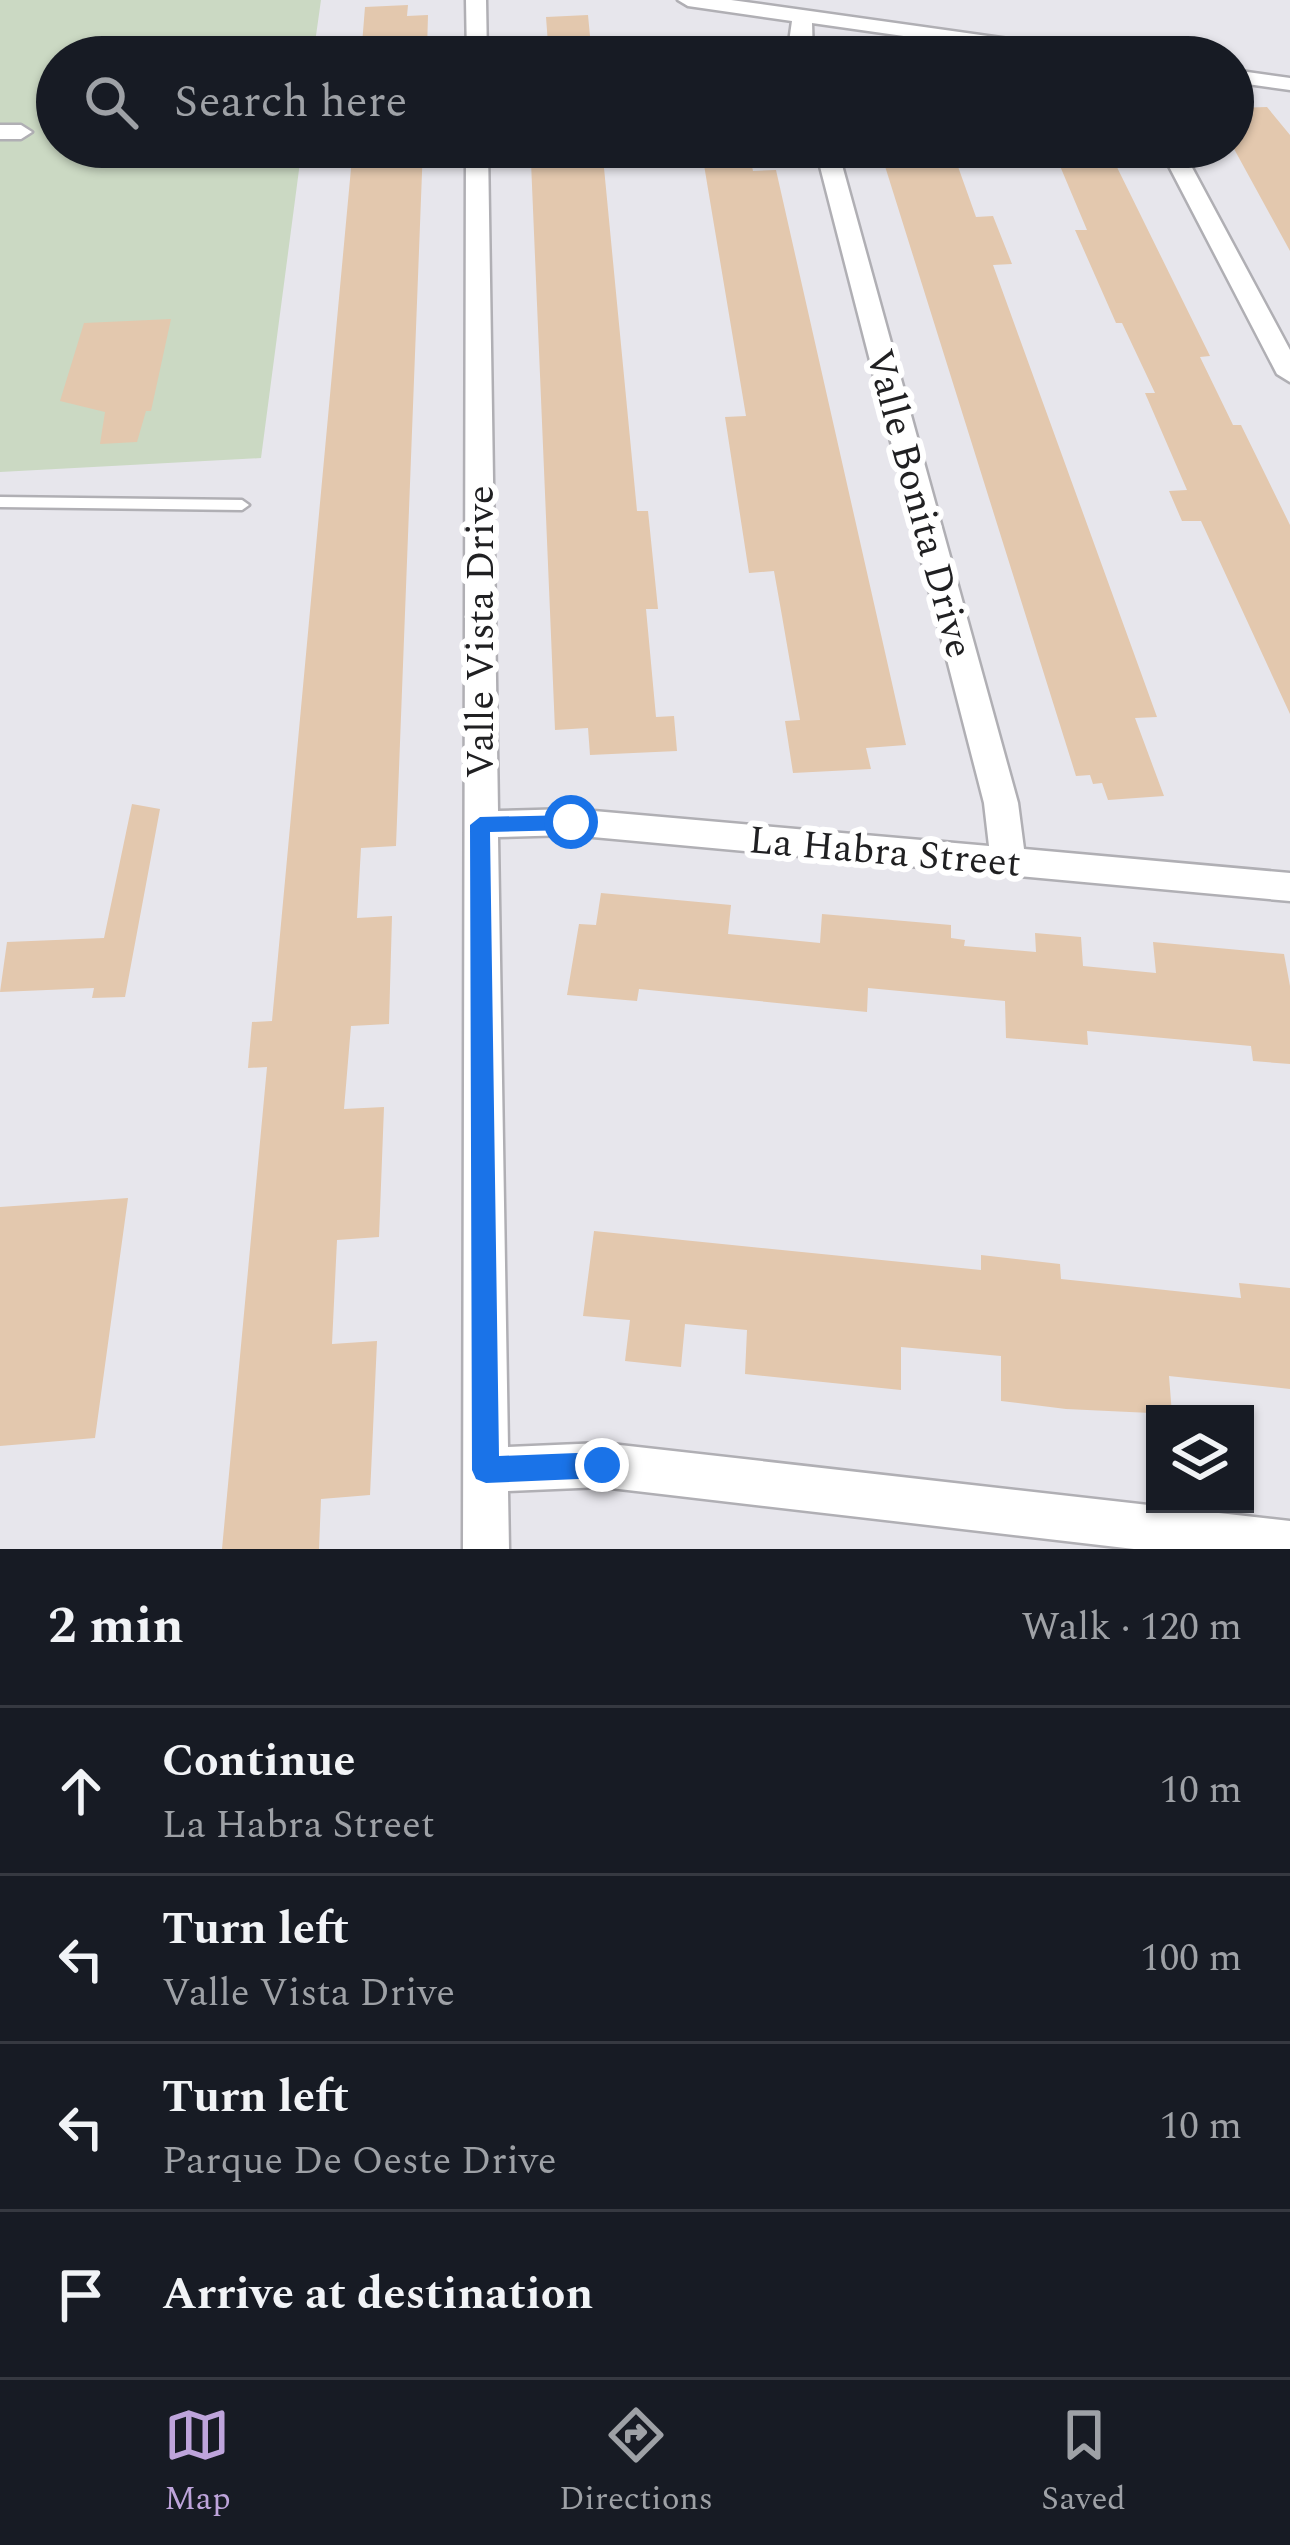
<!DOCTYPE html>
<html lang="en">
<head>
<meta charset="utf-8">
<style>
  :root { --surface:#171b24; --page:#242831; --text:#f1f3f6; --muted:#9ea1a6; --line:#363941; --accent:#bea4db }
  body { margin:0; font-family:Spectral,serif; background:var(--page); color:var(--text) }
  .controls { position:absolute; right:36px; bottom:36px; display:grid; overflow:hidden; border-radius:0px; box-shadow:0 3px 9px #0004 }
  .controls button { width:108px; height:108px; display:grid; place-items:center; padding:0; border:0; border-bottom:3px solid var(--line); background:var(--surface); color:var(--text); font:60px sans-serif }
  .stop { position:absolute; width:36px; height:36px; margin:-27px; border:9px solid #1a73e8; border-radius:50%; background:#fff }
  .stop.end { background:#1a73e8; border-color:#fff; box-shadow:0 3px 12px #0008 }
  .list { margin:0; padding:0; list-style:none }
  h2 { display:flex; justify-content:space-between; align-items:center; height:156px; margin:0; padding:0 48px; font-size:51px }
  h2 small { font-size:39px; font-weight:400; color:var(--muted) }
  .list li { display:grid; grid-template-columns:78px 1fr auto; gap:36px; align-items:center; box-sizing:border-box; height:168px; padding:0 48px; border-top:3px solid var(--line) }
  .list b { display:block; font-size:45px; white-space:nowrap }
  .list p { margin:0; font-size:39px; white-space:nowrap; color:var(--muted) }
  .list em { font-size:39px; font-style:normal; color:var(--muted) }
  .icon { flex:none; width:66px; height:66px; fill:none; stroke:currentColor; stroke-width:2; stroke-linecap:round; stroke-linejoin:round }
  .map { position:relative; flex:none; width:1290px; height:1549px; overflow:hidden }
  .search { position:absolute; background:var(--surface); box-shadow:0 3px 9px #0004; left:36px; right:36px; top:36px; height:132px; display:flex; align-items:center; gap:30px; box-sizing:border-box; padding:0 42px; border-radius:66px; color:var(--muted); font-size:45px }
  .sheet { height:828px; background:var(--surface) }
  nav { display:flex; justify-content:space-around; align-items:center; box-sizing:border-box; height:168px; border-top:3px solid var(--line); background:var(--surface); font-size:33px; color:var(--muted) }
  nav a { display:grid; justify-items:center; gap:6px }
  nav .on { color:var(--accent) }
  .map>svg:first-child { display:block }
  .green { fill:#cbd9c3 }
  .building { fill:#e3c8ae }
  .lines { fill:none; stroke-linecap:round; stroke-linejoin:round }
  .service-casing { stroke:#b0afb4; stroke-width:5 }
  .minor-casing { stroke:#b0afb4; stroke-width:5 }
  .service { fill:#fff; fill-rule:evenodd }
  .minor { fill:#fff; fill-rule:evenodd }
  .route { fill:#1a73e8 }
  .labels { text-anchor:middle; stroke-width:12; stroke-linejoin:round; paint-order:stroke }
  .street-label { font-size:39px; fill:#202022; stroke:#fff }
</style>
</head>
<body>
<div class="map">
<svg width="1290" height="1549" viewBox="0 0 1290 1549">
  <rect width="100%" height="100%" fill="#e7e6ec"/>
  <path class="green" d="M0,0H321L313,57H57V147H302L261,458L0,472Z"/>
  <path class="building" d="M408,5L407,16L428,15L427,50H405L404,57H361L365,7Z
    M588,15L592,57H549L546,17Z
    M1267,107L1290,135V251L1233,147V108Z
    M353,147H423L396,846L361,848L357,918L392,916L389,1024L351,1026L344,1109L384,1107L379,1237L337,1240L332,1344L377,1341L370,1495L321,1499L319,1549H222L267,1067L248,1068L252,1022L272,1021Z
    M602,147L637,511H648L658,609H646L656,717L674,716L677,751L590,755L588,728L555,730L531,162L555,161L554,148Z
    M701,147H748L753,171L776,170L906,745L866,748L871,769L793,773L785,721L800,720L782,616L774,571L749,573L725,417L746,416Z
    M879,147H951L976,217L993,216L1012,264L993,265L1157,717L1135,718L1164,796L1108,800L1102,783L1093,784L1090,775L1076,776Z
    M1052,147H1099L1102,153H1110L1210,356L1200,357L1233,425H1241L1290,525V714L1201,521H1182L1169,491L1187,490L1145,393H1155L1122,323H1116L1075,230H1087Z
    M171,319L151,411H146L137,442L100,444L105,412L60,401L84,323Z
    M132,804L160,809L125,997L92,998L94,988L0,992L7,942L104,938Z
    M601,893L731,905L728,934L820,943L822,914L951,925V938L965,940L964,946L1036,952L1035,933L1081,937L1083,966L1156,973L1153,942L1284,954L1290,986V1064L1253,1061L1251,1046L1087,1031L1088,1045L1006,1038L1005,1001L868,988L867,1012L639,989L637,1001L567,995L579,924L596,925Z
    M128,1198L95,1438L0,1446V1207Z
    M594,1231L981,1270V1255L1060,1264L1061,1279L1241,1298L1239,1283L1290,1288V1389L1169,1376L1172,1414L1066,1409L1001,1401V1356L901,1347V1390L745,1374L747,1330L685,1324L681,1367L625,1361L630,1320L583,1316Z"/>
  <g class="lines">
    <g class="service-casing">
      <path id="service" d="M0,497L242,500L249,505L242,510L0,507Z"/>
    </g>
    <g class="minor-casing">
      <path id="minor" d="M466,0H486L487,57H467Z
        M678,0H731L1095,51L1105,57H1051L812,23L813,57H793L789,42L792,21L688,6Z
        M1233,70L1290,78V90L1233,82Z
        M0,125H21L32,132L21,139H0Z
        M466,147H488L498,811L571,809L989,846L984,803L815,147H837L1018,803L1024,849L1290,873V901L571,835L498,837L508,1447L602,1443L1290,1521V1549H1134L602,1487L508,1491L509,1549H463Z
        M1159,147H1181L1290,350V382L1277,374Z"/>
    </g>
    <use href="#service" class="service"/>
    <use href="#minor" class="minor"/>
  </g>
  <path class="route" d="M571,815L581,822L571,830L490,832L499,1456L602,1452L611,1456L615,1465L611,1474L602,1478L486,1483L476,1479L472,1470L470,825L480,817Z"/>
  <g class="labels">
    <g class="street-label">
      <text transform="translate(921 503) rotate(75)" y="14">Valle Bonita Drive</text>
      <text transform="translate(479 632) rotate(-90)" y="14">Valle Vista Drive</text>
      <text transform="translate(885 850) rotate(5)" y="14">La Habra Street</text>
    </g>
  </g>
</svg>
<div class="controls">
<button><svg class="icon" aria-label="layers" viewBox="0 0 24 24"><path d="M12 4l9 5-9 5-9-5zM3 14l9 5 9-5"/></svg></button>
</div>
<div class="stop" style="left:571px;top:822px"></div>
<div class="stop end" style="left:602px;top:1465px"></div>
<div class="search"><svg class="icon" aria-label="search" viewBox="0 0 24 24"><circle cx="10" cy="10" r="6"/><path d="M15 15l6 6"/></svg>Search here</div>
</div>
<section class="sheet">
<h2>2 min<small>Walk · 120 m</small></h2>
<ul class="list">
<li><svg class="icon" aria-label="ahead" viewBox="0 0 24 24"><path d="M12 20V5M6 11l6-6 6 6"/></svg><div><b>Continue</b><p>La Habra Street</p></div><em>10 m</em></li>
<li><svg class="icon" aria-label="left" viewBox="0 0 24 24"><path d="M17 20v-9H6M10 6l-5 5 5 5"/></svg><div><b>Turn left</b><p>Valle Vista Drive</p></div><em>100 m</em></li>
<li><svg class="icon" aria-label="left" viewBox="0 0 24 24"><path d="M17 20v-9H6M10 6l-5 5 5 5"/></svg><div><b>Turn left</b><p>Parque De Oeste Drive</p></div><em>10 m</em></li>
<li><svg class="icon" aria-label="arrive" viewBox="0 0 24 24"><path d="M6 21V4h12l-3 4 3 4H6"/></svg><div><b>Arrive at destination</b></div></li>
</ul>
</section>
<nav>
<a class="on"><svg class="icon" aria-label="map" viewBox="0 0 24 24"><path d="M3 6l6-2 6 2 6-2v14l-6 2-6-2-6 2zM9 4v14M15 6v14"/></svg>Map</a>
<a><svg class="icon" aria-label="directions" viewBox="0 0 24 24"><path d="M12 3l9 9-9 9-9-9zM9 14v-3h6M13 9l2 2-2 2"/></svg>Directions</a>
<a><svg class="icon" aria-label="saved" viewBox="0 0 24 24"><path d="M7 4h10v16l-5-4-5 4z"/></svg>Saved</a>
</nav>
</body>
</html>
